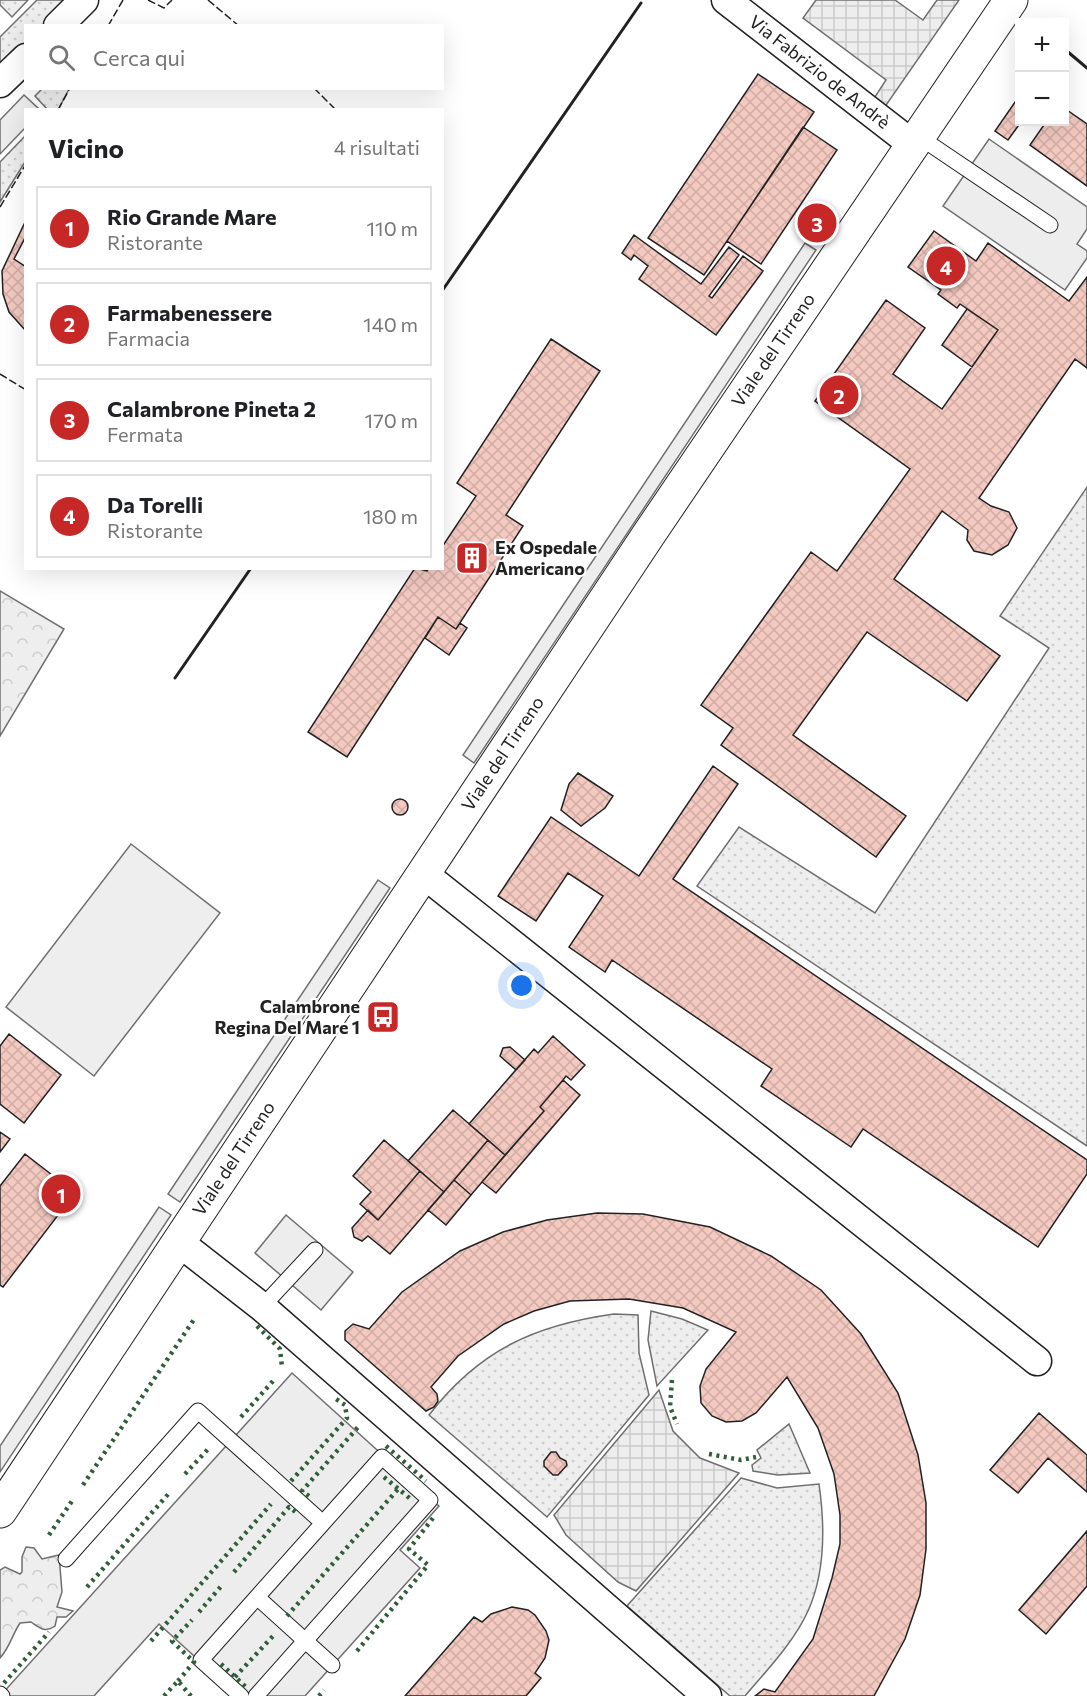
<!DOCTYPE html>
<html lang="it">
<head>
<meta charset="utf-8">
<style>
  :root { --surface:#fff; --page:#f2f2f2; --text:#202124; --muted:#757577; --line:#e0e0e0; --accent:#c62828 }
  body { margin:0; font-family:Commissioner,sans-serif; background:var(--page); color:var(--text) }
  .controls { position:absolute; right:18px; top:18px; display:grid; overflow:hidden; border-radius:0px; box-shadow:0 6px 24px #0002 }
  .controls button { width:54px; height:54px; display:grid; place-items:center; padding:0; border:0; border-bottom:2px solid var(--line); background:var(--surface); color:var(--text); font:30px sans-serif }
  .you { position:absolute; left:522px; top:986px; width:21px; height:21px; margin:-15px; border:4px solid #fff; border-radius:50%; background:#1a73e8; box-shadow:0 0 0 9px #1a73e833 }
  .badge { display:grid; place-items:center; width:39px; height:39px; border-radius:50%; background:var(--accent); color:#fff; font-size:20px; font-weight:700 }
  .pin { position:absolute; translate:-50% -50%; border:3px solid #fff; box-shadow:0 2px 6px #0006 }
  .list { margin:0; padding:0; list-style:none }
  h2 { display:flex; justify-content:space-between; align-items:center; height:78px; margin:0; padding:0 24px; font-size:26px }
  h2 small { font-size:20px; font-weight:400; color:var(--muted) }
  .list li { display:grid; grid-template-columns:39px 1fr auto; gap:18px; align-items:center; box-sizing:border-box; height:84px; margin:0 12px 12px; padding:0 12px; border:2px solid var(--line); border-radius:0px }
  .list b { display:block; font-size:22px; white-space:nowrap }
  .list p { margin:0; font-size:20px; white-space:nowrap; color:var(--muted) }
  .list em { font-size:20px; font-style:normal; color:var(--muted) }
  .icon { flex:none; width:33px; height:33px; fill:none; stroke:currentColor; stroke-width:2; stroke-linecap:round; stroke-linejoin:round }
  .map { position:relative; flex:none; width:1087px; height:1696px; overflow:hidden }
  .search { position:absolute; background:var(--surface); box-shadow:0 6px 24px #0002; left:24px; top:24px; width:420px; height:66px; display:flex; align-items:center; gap:15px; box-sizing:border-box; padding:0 21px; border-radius:0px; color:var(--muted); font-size:22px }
  .panel { position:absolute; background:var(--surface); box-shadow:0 6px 24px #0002; left:24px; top:108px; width:420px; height:462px; border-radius:0px }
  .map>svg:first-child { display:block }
  .grass { fill:url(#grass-dots); stroke:#6f6f6f; stroke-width:1.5 }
  .forest { fill:url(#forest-crowns); stroke:#6f6f6f; stroke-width:1.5 }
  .garden { fill:#eee; stroke:#6f6f6f; stroke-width:1.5 }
  .parking { fill:#ededed; stroke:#6f6f6f; stroke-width:1.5 }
  .plaza { fill:url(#plaza-grid); stroke:#6f6f6f; stroke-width:1.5 }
  .building { fill:url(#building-cross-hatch); stroke:#222; stroke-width:1.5 }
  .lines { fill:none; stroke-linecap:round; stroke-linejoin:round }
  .lane-casing { stroke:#222; stroke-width:17 }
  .street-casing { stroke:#222; stroke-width:31 }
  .secondary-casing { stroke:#222; stroke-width:35 }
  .lane { stroke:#fff; stroke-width:15 }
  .street { stroke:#fff; stroke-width:28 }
  .secondary { stroke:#fff; stroke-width:33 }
  .hedge { stroke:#2f5e38; stroke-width:4.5; stroke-dasharray:3 4.5; stroke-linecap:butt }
  .fence { stroke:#222; stroke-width:1.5; stroke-dasharray:8 3; stroke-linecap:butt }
  .wall { stroke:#222; stroke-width:3 }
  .labels { text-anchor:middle; stroke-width:4.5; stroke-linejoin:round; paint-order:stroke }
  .street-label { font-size:18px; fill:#222; stroke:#fff }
  .poi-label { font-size:18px; font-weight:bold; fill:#222; stroke:#fff; text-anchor:start }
</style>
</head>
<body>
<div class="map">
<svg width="1087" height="1696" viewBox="0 0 1087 1696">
  <defs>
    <pattern id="grass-dots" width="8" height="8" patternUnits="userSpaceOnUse" patternTransform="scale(1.5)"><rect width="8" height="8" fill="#eee"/><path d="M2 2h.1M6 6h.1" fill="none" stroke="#ccc" stroke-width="1.8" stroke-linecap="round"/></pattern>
    <pattern id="forest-crowns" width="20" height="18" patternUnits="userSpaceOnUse" patternTransform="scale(1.5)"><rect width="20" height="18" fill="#eee"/><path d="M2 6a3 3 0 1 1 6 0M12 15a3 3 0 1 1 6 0" fill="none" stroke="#ccc"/></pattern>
    <pattern id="plaza-grid" width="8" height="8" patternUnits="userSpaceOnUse" patternTransform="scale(1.5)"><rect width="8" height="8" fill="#ededed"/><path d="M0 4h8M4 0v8" fill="none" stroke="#cbcbcb"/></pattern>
    <pattern id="building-cross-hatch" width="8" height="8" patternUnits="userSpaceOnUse" patternTransform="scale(1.5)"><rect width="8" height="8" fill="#f3c9c0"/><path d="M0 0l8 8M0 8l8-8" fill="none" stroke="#d0aca5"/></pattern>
  </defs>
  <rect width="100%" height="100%" fill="#fff"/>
  <path class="grass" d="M0,0H28L12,17L0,5Z
    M37,0H71L47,25L26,26L25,47L0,73V37Z
    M42,89V88L69,89L58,110L47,109L35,96Z
    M25,136V162L0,202V162Z
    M1087,487V1146L697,886L739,827L875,913L1049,648L1000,616Z
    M651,1311L682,1319L708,1330L657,1386L648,1340Z
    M614,1314L638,1315L639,1353L649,1395L547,1517L429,1415C479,1350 535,1325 614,1314Z
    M789,1424L810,1473L778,1475L753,1471L752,1465L761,1458L757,1450Z
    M741,1478L777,1488L819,1484C825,1526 826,1571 808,1611C794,1642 767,1670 745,1696H730L627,1606Z"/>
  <path class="forest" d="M0,591L64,629L0,736Z
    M26,1547L34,1548L42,1559L59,1555L62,1592L57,1607L73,1611L66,1617H57L55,1626C45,1633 40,1628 31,1622L20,1623C12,1635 10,1647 0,1658V1570L5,1567L20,1574L22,1572V1557Z"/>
  <path class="garden" d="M131,844L220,913L94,1076L6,1007Z"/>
  <path class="parking" d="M24,95L39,109L26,110L25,128L0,154V120Z
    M989,139L1087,207V229L1077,244L1087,251V258L1065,290L943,206Z
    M805,243L816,250L474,763L463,755Z
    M378,880L390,888L180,1202L168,1194Z
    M159,1207L171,1215L0,1472V1446Z
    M286,1215L353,1272L321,1310L255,1253Z
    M292,1373L439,1506L400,1550L420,1568L305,1696H238L159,1624L94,1696H0Z"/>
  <path class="plaza" d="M816,0H895L923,20L937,0H959L882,111L871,103L886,80L803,18Z
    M659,1390L673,1431L700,1458L739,1473L636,1591L618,1582L566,1535L554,1515Z"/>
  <path class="building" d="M758,74L814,112L704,275L648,238Z
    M1020,95L1021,122L1008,140L995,131Z
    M1064,108L1087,124V186L1030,145L1046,122H1064Z
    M803,127L837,150L761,264L727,241Z
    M26,220V236L14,259L26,267V331L9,312L3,294L2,271Z
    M934,231L976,261L988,243L1069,301L1087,277V368L1075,359L979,498L991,506L1009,512L1017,528L1008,545L992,555L974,551L967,540L968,530L942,511L894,579L1000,656L967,701L867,632L793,735L906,816L876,857L721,745L733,728L701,705L811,552L837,571L910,469L815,401L886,300L925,328L893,374L942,409L998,330L960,304L957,308L938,294L941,290L908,267Z
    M634,235L701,284L729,247L739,255L709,296L712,298L743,256L763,271L716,335L639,279L648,266L634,255L631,260L622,253Z
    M967,309L998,330L972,367L942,345Z
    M551,339L600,371L506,515L523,526L456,629L438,617L347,757L308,732L415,568L427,571L429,568H442V547L476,496L457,483Z
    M438,617L456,629L460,623L467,628L449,655L425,638Z
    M713,766L738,784L673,879L1087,1160V1174L1038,1247L863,1129L851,1147L761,1086L772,1069L612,960L605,972L569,947L603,896L568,873L536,921L498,896L551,817L639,876Z
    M578,773L613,796L605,808L581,826L561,810L569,784Z
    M392 807a8 8 0 1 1 16 0a8 8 0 1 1-16 0Z
    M9,1034L61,1075L24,1123L0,1104V1046Z
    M553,1036L585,1065L571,1080L566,1076L563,1080L540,1107L544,1111L505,1155L469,1124L534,1049L538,1053Z
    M510,1047L525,1060L516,1070L500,1056L503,1048Z
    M563,1080L580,1095L496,1193L482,1182L544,1111L540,1107Z
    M453,1110L488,1140L444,1192L408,1161Z
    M0,1132L10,1139L0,1152Z
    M384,1140L420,1171L378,1220L360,1204L371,1192L353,1176Z
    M488,1140L505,1155L471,1195L454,1180Z
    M25,1154L75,1193L3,1287L0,1285V1186Z
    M420,1171L444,1192L390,1254L368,1236L362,1241L354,1237L352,1228L368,1210L378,1220Z
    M454,1180L471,1195L446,1225L428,1210Z
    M597,1213L643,1214L710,1227L771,1256L821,1290L861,1334L898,1393L918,1455L926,1503V1549L920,1595L905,1639L874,1696H755L764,1689L775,1692L813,1639L832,1578L840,1544V1515L834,1474L818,1428L787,1377L756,1413L742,1421L726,1422L712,1416L701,1403L700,1386L706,1369L736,1332L683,1308L629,1299L570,1301L534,1311L504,1324L458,1356L431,1387L437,1394L438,1401L434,1407L426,1411L345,1340V1331L353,1324L369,1329L402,1292L460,1251L503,1232L547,1220Z
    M1039,1413L1087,1455V1492L1048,1458L1018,1493L990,1470Z
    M551,1452H556L560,1458L566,1461L567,1465L558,1475H553L544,1466V1461Z
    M1087,1531V1586L1046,1634L1019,1610Z
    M512,1607L528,1610L535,1615L546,1631L549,1640L545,1658L535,1673L541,1678L526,1696H405L474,1617L482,1622L491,1614Z"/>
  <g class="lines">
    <g class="lane-casing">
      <path id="lane" d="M918,136L1050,225
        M262,1307L315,1250
        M66,1559L198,1411L323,1523L257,1597L332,1665
        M0,1694L2,1696
        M241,1696L201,1660L257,1597
        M256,1696L430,1500L382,1457L323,1523"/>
    </g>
    <g class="street-casing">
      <g id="street">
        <path id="s1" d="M726,0L912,144"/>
        <path d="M58,26L84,0"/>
        <path d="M0,83L26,58"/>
        <path d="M425,875L1037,1361"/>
        <path d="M180,1243L262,1307L707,1696"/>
      </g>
    </g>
    <g class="secondary-casing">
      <g id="secondary">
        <path id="s2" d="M0,1511L649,534L1011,0"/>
      </g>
    </g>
    <use href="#lane" class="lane"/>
    <use href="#street" class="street"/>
    <use href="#secondary" class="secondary"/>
    <path class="hedge" d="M257,1326L280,1349L282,1367
      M672,1380L670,1407L677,1424
      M241,1417L273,1381
      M386,1446L426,1481
      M709,1454L741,1460L756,1457
      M185,1474L210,1447
      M384,1477L413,1501
      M291,1481L347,1418L345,1405L333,1397
      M83,1485L195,1318
      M309,1496L302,1491L359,1426
      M49,1535L74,1498
      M234,1572L289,1507L297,1513
      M87,1587L170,1492
      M199,1612L223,1584
      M287,1616L398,1489
      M151,1641L271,1504
      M357,1651L428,1565L409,1549L433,1518
      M221,1664L247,1688
      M235,1677L273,1636
      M178,1681L194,1662L172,1641L192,1620
      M4,1683L49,1632
      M164,1696L178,1681L191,1696
      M319,1696L324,1690"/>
    <path class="fence" d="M148,0L164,8L172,0
      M208,0L239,26
      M108,26L123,0
      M314,88L336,110
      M58,110L70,88
      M0,207L26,164
      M0,374L26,390"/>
    <path class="wall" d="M1068,52L1087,68
      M442,291L641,3
      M175,678L251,568"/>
  </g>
  <defs>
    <g id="building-square" transform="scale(1.725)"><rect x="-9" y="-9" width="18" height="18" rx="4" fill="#c62828" stroke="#fff"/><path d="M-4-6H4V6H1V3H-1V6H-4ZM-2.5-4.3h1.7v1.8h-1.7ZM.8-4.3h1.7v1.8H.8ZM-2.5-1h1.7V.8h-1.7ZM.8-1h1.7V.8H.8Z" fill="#fff"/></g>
    <g id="bus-square" transform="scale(1.725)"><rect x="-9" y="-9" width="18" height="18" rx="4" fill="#c62828" stroke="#fff"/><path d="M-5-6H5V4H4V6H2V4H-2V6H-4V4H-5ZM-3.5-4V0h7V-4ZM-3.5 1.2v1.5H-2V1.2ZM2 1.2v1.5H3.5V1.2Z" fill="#fff"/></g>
  </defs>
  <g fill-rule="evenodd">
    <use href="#building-square" x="472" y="558"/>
    <use href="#bus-square" x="383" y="1017"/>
  </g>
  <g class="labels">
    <g class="street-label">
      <text dy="6" stroke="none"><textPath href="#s1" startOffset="118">Via Fabrizio de Andrè</textPath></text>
      <text dy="6" stroke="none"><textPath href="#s2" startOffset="1395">Viale del Tirreno</textPath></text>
      <text dy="6" stroke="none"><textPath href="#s2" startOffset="909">Viale del Tirreno</textPath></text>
      <text dy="6" stroke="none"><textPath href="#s2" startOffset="423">Viale del Tirreno</textPath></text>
    </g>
    <g class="poi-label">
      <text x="495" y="554">Ex Ospedale<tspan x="495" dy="21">Americano</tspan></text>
      <text x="360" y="1013" text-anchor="end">Calambrone<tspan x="360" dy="21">Regina Del Mare 1</tspan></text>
    </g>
  </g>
</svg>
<div class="controls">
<button>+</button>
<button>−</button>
</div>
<div class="you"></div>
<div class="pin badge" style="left:61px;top:1194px">1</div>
<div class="pin badge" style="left:839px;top:395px">2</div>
<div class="pin badge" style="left:817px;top:223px">3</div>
<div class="pin badge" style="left:946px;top:266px">4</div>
<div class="search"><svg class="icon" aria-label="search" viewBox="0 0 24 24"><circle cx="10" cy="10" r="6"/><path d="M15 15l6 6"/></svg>Cerca qui</div>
<section class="panel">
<h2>Vicino<small>4 risultati</small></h2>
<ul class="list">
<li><span class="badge">1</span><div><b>Rio Grande Mare</b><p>Ristorante</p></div><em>110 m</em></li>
<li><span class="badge">2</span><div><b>Farmabenessere</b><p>Farmacia</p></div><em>140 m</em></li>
<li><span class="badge">3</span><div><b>Calambrone Pineta 2</b><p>Fermata</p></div><em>170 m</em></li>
<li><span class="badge">4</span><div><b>Da Torelli</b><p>Ristorante</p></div><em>180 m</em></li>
</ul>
</section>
</div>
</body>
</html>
